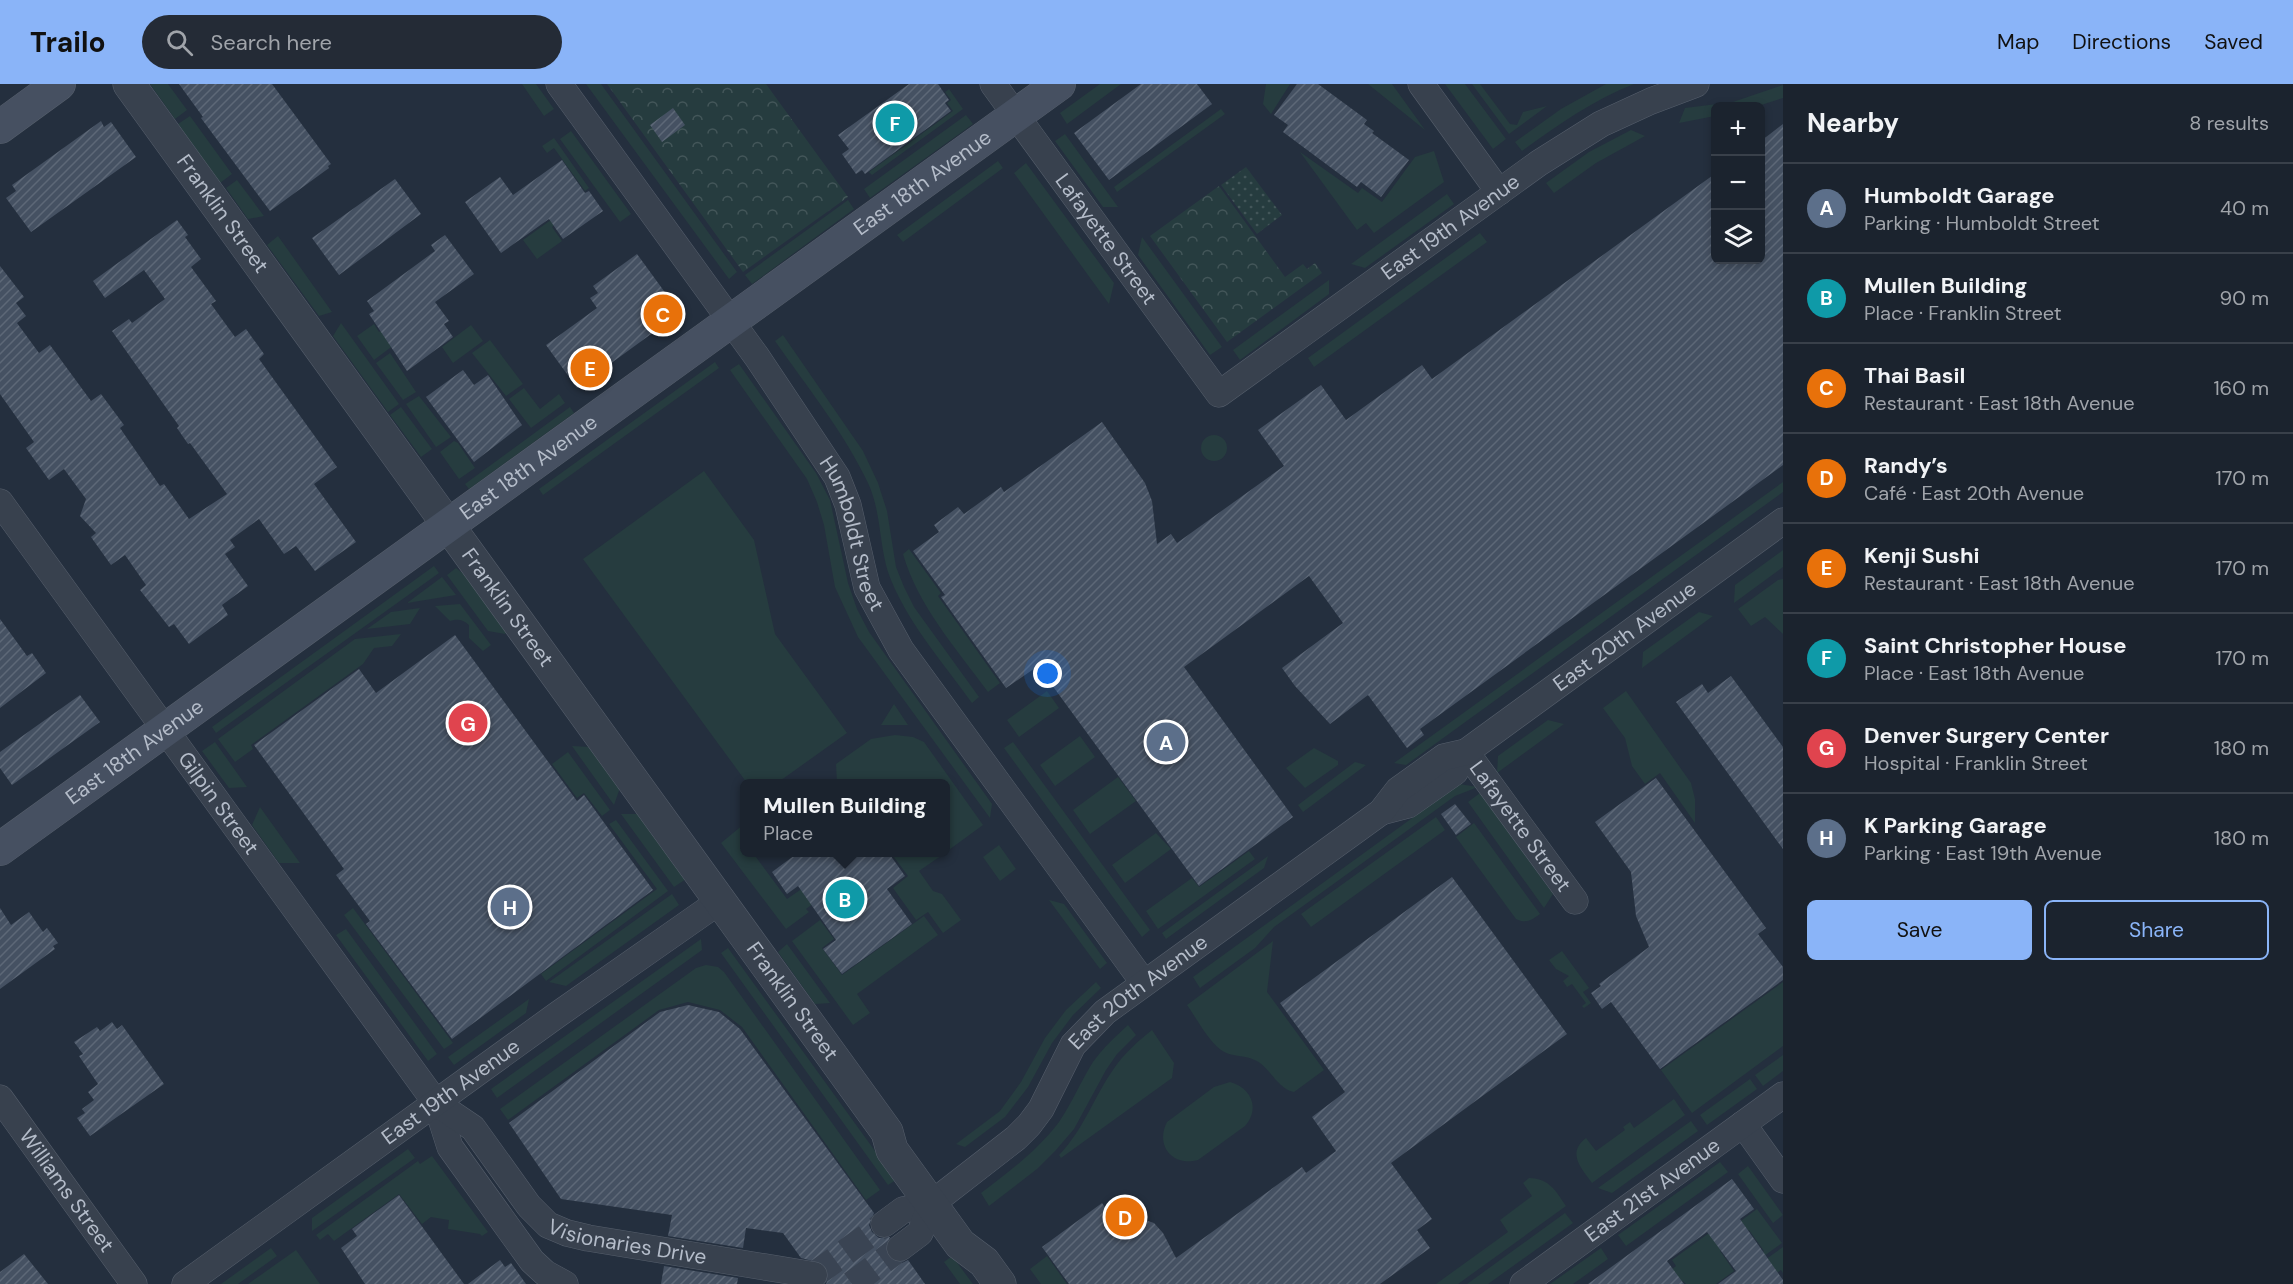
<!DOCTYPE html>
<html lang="en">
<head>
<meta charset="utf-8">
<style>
  :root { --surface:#1b232e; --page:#242b36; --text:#f1f3f6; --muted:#a0a4aa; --line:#39404a; --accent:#8ab4f8 }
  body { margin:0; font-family:"DM Sans",sans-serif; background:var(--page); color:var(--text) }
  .controls { position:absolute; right:18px; top:18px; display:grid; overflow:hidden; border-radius:9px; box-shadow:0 3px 9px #0003 }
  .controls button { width:54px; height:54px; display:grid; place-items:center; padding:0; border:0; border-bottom:2px solid var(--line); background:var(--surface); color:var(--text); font:30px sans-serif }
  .you { position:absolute; left:1048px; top:590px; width:21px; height:21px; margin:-15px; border:4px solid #fff; border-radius:50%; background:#1a73e8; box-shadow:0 0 0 9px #1a73e833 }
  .badge { display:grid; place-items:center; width:39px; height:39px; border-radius:50%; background:var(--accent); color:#fff; font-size:20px; font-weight:700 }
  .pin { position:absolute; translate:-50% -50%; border:3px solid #fff; box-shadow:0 2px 6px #0006 }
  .popup { position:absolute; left:740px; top:695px; width:210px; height:78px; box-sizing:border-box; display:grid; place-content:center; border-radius:9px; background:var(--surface); filter:drop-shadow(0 2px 4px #0005); font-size:20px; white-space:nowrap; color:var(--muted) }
  .popup b { font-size:22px; color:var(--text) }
  .popup::after { content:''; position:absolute; left:50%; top:100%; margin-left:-12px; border:12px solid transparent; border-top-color:var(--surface) }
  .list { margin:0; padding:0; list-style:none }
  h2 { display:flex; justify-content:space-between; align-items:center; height:78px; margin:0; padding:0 24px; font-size:26px }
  h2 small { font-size:20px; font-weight:400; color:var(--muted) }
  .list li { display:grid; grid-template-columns:39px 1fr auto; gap:18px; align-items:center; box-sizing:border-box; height:90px; padding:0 24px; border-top:2px solid var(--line) }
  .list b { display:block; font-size:22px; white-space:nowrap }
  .list p { margin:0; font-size:20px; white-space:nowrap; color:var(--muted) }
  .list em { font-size:20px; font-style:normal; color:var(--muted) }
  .actions { display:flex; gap:12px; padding:18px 24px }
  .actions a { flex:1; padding:14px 0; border:2px solid var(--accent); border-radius:9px; text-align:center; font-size:21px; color:var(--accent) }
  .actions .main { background:var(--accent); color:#111 }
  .icon { flex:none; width:33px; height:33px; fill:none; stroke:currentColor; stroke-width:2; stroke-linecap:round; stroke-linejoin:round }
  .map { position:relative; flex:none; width:1783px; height:1200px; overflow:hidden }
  header { display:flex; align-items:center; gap:36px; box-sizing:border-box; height:84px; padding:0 30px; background:var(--accent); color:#111 }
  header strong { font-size:28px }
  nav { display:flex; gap:33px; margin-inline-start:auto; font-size:21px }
  .search { width:420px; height:54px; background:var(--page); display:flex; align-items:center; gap:15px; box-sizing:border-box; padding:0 21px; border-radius:33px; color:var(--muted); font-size:22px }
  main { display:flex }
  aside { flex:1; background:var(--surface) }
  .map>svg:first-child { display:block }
  .grass { fill:#263c3f }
  .forest { fill:url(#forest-crowns) }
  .garden { fill:url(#garden-dots) }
  .building { fill:url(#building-hatch) }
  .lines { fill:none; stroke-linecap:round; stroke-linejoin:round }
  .minor-tunnel { stroke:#3a4453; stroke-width:26; stroke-dasharray:26 13; stroke-linecap:butt }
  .minor-casing { stroke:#565f6c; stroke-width:27 }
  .tertiary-casing { stroke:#565f6c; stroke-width:33 }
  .secondary-casing { stroke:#565f6c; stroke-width:34 }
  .minor { stroke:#38414e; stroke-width:26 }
  .tertiary { stroke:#38414e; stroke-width:32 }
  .secondary { stroke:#465061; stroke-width:33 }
  .labels { text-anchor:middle; stroke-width:4.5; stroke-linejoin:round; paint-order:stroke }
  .street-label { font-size:21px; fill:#b4bcc9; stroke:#1d2633 }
</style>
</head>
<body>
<header>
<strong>Trailo</strong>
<div class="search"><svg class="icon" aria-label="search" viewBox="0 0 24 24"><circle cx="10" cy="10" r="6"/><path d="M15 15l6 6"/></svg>Search here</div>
<nav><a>Map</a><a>Directions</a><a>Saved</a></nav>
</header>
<main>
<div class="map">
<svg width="1783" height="1200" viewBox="0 0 1783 1200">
  <defs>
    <pattern id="forest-crowns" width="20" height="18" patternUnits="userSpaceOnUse" patternTransform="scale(1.5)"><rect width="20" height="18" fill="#263c3f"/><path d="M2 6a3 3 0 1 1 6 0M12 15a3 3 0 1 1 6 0" fill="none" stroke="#435659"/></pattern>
    <pattern id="garden-dots" width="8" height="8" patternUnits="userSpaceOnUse" patternTransform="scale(1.5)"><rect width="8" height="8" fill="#263c3f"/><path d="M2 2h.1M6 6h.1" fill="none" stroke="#435659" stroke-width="1.8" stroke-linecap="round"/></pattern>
    <pattern id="building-hatch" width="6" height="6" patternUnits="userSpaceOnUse" patternTransform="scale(1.5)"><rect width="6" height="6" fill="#455162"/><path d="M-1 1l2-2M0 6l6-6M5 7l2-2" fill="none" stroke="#5d6877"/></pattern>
  </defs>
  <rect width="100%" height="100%" fill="#242f3e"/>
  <path class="grass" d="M150,0H168L187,26L175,35Z
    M522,0H536L554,25L544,32Z
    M586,0H601L737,188L729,195Z
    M1100,0H1121L1067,40L1060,29Z
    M1266,0H1290L1271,30L1263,20Z
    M1368,0H1392L1425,46Z
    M1445,0H1465L1506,55L1493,65Z
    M1472,0H1480L1510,40L1517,41L1523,28L1547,22L1509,50Z
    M1606,0H1634C1593,16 1558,41 1522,67L1515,58L1561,25Z
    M1783,1V14L1758,22H1716L1715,32L1679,39L1685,24L1733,18Z
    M949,5L963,25L872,91L869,88L953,27L947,19L951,16L945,8Z
    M1221,25L1225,30L1117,108L1114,103Z
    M966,31L973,40L870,114L864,105Z
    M190,32L232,90L220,99L178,40Z
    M1631,46L1645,52L1596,79L1554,109L1546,99L1589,68Z
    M571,47L631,130L620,138L560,55Z
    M1065,50L1118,123H1103L1055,57Z
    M554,54L589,104L585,107L554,64L547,69L542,62Z
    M1434,67L1444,98L1374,149L1366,139L1357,146L1300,68L1358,109L1362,104L1382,118L1415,73Z
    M998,77L1003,84L903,158L897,151Z
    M1026,79L1114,199L1109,220L1014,89Z
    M237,96L264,132L248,135L226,104Z
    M1447,110L1454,120L1365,184L1351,180Z
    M848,116L854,125L752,200L745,191Z
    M555,133L558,138L552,143L562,157L537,175L523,156Z
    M1480,149L1487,158L1314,283L1308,274Z
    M278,152L332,228L319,232L267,161Z
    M1142,153L1222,263L1210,271L1138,171Z
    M1329,196V210L1240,276L1233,266Z
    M341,239L399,320L388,328L333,252Z
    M374,240L379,248L383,246L394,261L374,276L357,252Z
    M471,241L483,257L453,279L442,263Z
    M783,251L863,367L878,399L887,427L896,483L904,503L914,523L979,613L972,619C942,577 905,536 888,488C879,459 881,427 868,399C844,348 807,303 775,257Z
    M490,256L523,300L506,312L472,269Z
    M390,269L416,308L403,316L376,279Z
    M715,278L719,284L543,411L539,405Z
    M739,280L816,389L830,416L848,499L857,525L869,548L992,720L990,734L858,553L835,503L824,441L817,418L807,395L730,286Z
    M524,304L540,325L559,310L565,319L531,344L509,315Z
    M419,312L451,353L436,363L406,320Z
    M401,323L432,365L421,373L390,331Z
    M570,323L574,329L469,405L465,400Z
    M1201 364a13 13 0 1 1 26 0a13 13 0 1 1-26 0Z
    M454,357L458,359L475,384L459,395L440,368Z
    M704,387L754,456L775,550L847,649L777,699H747L583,475Z
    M1783,398V408L1406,681L1394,679Z
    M909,465L941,509L938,512L1000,599L988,608C956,564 918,522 903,470Z
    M1783,466V483L1734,519L1735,501Z
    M434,482L439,489L216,649L212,643Z
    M456,484L465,491L507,546L505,550L488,547L447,491Z
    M442,493L456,511L407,519Z
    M1783,495V550L1765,533L1751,542L1738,525L1778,496Z
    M460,520L491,561L483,567L469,554V541C462,535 458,535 450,537L435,522Z
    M420,524L410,540L367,545L391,528Z
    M1699,528L1713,532L1642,584L1643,568Z
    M401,550L392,562L374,564L363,580L251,661L253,665L235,678L218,655L355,555Z
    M1047,607L1059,624L1019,653L1007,636Z
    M1626,607L1691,699L1695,715V739L1660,689L1645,700L1632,682L1625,654L1603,624Z
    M894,620L908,641H881Z
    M1548,636L1564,640L1497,689L1498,672Z
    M895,651L913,653L924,658L983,741L946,768V700L837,699L836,680L871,655Z
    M1080,652L1095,673L1055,702L1040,681Z
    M215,658L247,703L229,704L202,667Z
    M1013,658L1150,846L1142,853L1004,664Z
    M572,662L590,663L620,704L614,721Z
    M1314,664L1338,677V681L1305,704L1286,684Z
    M568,668L610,726L602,732L584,709L577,714L552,680Z
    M1355,678L1366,681L1303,728L1298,721Z
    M1118,693L1136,717L1090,750L1073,726Z
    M1459,700L1478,703L1455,712L1274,843L1255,864L1200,904L1193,893Z
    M1480,709L1553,810L1544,824L1468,718Z
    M260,723L300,779H279L252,741Z
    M621,730H640L686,795L674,803Z
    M1436,733L1445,746L1311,843L1301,830Z
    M616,736L668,807L546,897L541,890L657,805L609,740Z
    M1474,739L1540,830C1532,836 1526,840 1516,835L1456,753Z
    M744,740V768L753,769L787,815L803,804L814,819L806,825L809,828L786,845L721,759Z
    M1156,749L1171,765L1125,799L1112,781Z
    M999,761L1016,785L1000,797L983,773Z
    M1249,767L1255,775L1158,845L1146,827L1192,794L1199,803Z
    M891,769H945L919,787L933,807L942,810L961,836L943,849L928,828L916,836L893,804L908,792Z
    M1268,772L1264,784L1166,855L1162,849Z
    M672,810L679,821L566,902L549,898Z
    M1049,816L1064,820L1107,879L1100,885Z
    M353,824L453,959L444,965L344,831Z
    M924,832L938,851L857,910L870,929L853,941L792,857L820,836L834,855L822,864L842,891Z
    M346,845L437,970L428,977L336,851Z
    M701,855L702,866L497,1014L491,1005Z
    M1273,857L1267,908L1324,986L1294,1008C1279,1005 1272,988 1260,979C1248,970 1232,974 1221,966C1207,955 1197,935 1187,921Z
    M787,860L830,919L815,920L778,868Z
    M728,864L896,1096L888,1101L721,869Z
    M1562,867L1589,904L1583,908L1591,919L1584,924L1582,922L1586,919L1572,900L1567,903L1563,897L1569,892L1556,885L1549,876Z
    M706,881L718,883L724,888L880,1106L866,1116L742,943L720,926L688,918L659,926L508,1036L500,1025L696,884Z
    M1096,898L1101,904L1073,931L1052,959L1028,1003L1005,1033L965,1063L956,1060L1000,1027L1021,998L1045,954L1066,926Z
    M1783,898V962L1692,1029L1661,986Z
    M529,915L526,929L454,981L448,973Z
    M1128,941L1136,951L1117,970L1106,986L1074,1045L1056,1066L1037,1085L989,1122L981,1109C1010,1087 1037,1067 1059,1038C1072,1019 1081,997 1093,978C1103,964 1115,953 1128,941Z
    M1152,946L1174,979L1172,994L1061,1074L1059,1071C1085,1044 1094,1012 1115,983C1125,969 1138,957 1152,946Z
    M1783,971V987L1763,1002L1755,991Z
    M1750,995L1757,1005L1707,1041L1700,1031Z
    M1230,998C1252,1004 1260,1025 1245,1042L1198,1076C1172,1083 1155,1061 1167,1038L1214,1003Z
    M1674,1015L1685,1031L1592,1099C1582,1085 1566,1069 1586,1054L1596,1067L1625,1046L1623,1043L1630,1038L1634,1044Z
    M1691,1037L1698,1047L1612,1109L1598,1104Z
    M408,1065L415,1074L312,1147V1134Z
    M432,1072L488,1148L482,1152L480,1150L448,1145L449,1136L431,1133L422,1140L399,1110L334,1157L328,1150L320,1156L316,1151L418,1077L420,1080Z
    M1720,1078L1728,1088L1626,1162L1618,1151Z
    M1748,1082L1783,1131L1773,1139L1738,1090Z
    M1529,1094C1550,1095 1555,1106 1566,1122L1458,1200H1436L1508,1148L1500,1136L1532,1112L1523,1099Z
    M1757,1125L1782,1159L1757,1177L1755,1174L1764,1167L1749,1146L1745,1149L1738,1139Z
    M1565,1129L1573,1139L1488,1200H1467Z
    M1731,1133L1743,1150L1720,1167L1734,1187L1716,1200H1686L1683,1197L1678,1200H1657L1655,1198L1676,1182L1672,1176Z
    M1783,1163V1189L1781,1186L1769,1194L1759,1180Z
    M271,1164L277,1172L238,1200H221Z
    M1601,1164L1608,1175L1573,1200H1550Z
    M296,1166L320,1200H248Z
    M952,1172L973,1200H960L944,1178Z
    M1047,1172L1067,1200H1041L1030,1185Z"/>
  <path class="forest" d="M607,0H766L848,113L743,188Z
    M1219,102L1285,193L1303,180L1307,185L1315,179L1322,189L1227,258L1150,152Z"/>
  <path class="garden" d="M1246,83L1282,131L1257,150L1221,101Z"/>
  <path class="building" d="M179,0H272L331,80L328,82L329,84L270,127L201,34L203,33Z
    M909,0H938L949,16L945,19L951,27L865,90L862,86L856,90L842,70L849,65L838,51Z
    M1141,0H1197L1212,20L1109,96L1074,49Z
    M1297,0H1318L1367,36L1364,40L1374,47L1372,49L1409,76L1381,113L1361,98L1357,103L1283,48L1288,41L1274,31Z
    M673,24L685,41L662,58L650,41Z
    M101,37L104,43L111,38L136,73L31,148L6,114L16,107L12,101Z
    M1783,40V381L1420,645L1424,651L1407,664L1368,611L1330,640L1295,602L1282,584L1343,539L1309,492L1184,583L1293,733L1199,802L1038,582L1006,604L941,513L945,511L913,467L939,448L934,441L958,423L964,430L1001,403L1004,408L1102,338L1145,399L1152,417L1157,460L1171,450L1177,459L1284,382L1258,346L1321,301L1346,336L1422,281L1432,295L1716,89V176H1761V57Z
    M562,76L585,109L589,107L603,127L563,155L549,135L501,169L465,118L500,93L513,111Z
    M395,95L421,130L339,191L312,154Z
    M177,136L188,151L185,153L201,175L191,183L216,217L211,220L235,253L246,245L264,270L259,275L337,383L314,400L356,458L315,487L296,462L284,470L259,435L230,456L235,463L225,470L248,502L222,521L228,531L189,560L174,540L169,543L140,506L146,501L125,471L111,481L91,453L96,449L80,432L86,415L64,385L49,396L26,364L34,358L0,310V182L24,213L16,219L26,232L17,239L39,269L50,261L91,317L101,310L124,341L120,344L160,402L164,400L189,435L227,410L190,359L188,360L177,344L179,342L112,247L129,235L132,239L165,215L144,186L105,214L93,197Z
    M445,151L474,190L435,218L449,237L444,240L453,253L407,287L369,230L374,227L367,217L435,167L431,161Z
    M637,170L680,229L577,304L546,261L597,224L590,214L598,209L593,202Z
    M463,286L474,301L488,291L522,341L474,378L426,313Z
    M0,535L27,572L32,569L46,589L0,624Z
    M455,551L577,717L584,711L653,806L452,955L366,840L370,837L336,791L344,785L254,661L359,585L376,609Z
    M1731,592L1783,663V765L1676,618L1702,600L1708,609Z
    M80,611L100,638L12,701L0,684V668Z
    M1656,694L1766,844L1758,850L1783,883V896L1660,985L1611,918L1602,925L1591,909L1601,902L1599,900L1649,863L1636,832L1631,788L1595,738Z
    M1455,720L1471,740L1456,751L1441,730Z
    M799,768H888L905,792L887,805L912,840L842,890L823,865L836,856L798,802L787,810L772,788Z
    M1452,793L1567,950L1391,1079L1432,1135L1417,1146L1430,1164L1380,1200H1069L1042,1163L1102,1119L1110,1130L1130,1116L1145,1136L1154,1139L1163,1149L1176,1174L1302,1083L1306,1089L1336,1067L1312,1033L1345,1008L1280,919Z
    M0,824L11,841L29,828L43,848L47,844L58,859L53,862L55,865L0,905Z
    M688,921L719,928L740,945L874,1129L869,1141L872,1148L879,1154L890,1153L885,1165L888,1172L895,1178L902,1179L908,1176L925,1200H826L829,1193L828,1185L824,1180L801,1174L783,1149L746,1144L743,1164L668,1152L672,1131L561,1115L509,1039L660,928Z
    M112,938L117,945L122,941L164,1000L90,1052L77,1034L85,1029L82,1025L94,1016L88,1008L98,1000L79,972L83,970L74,958L97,943L100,947Z
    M1732,1095L1754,1125L1740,1135L1783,1196V1200H1718L1736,1187L1707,1148L1667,1177L1684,1200H1588Z
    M399,1111L464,1200H365L341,1164L357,1152L352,1145Z
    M24,1170L48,1200H0V1188Z
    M500,1176L505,1183L511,1179L526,1200H468Z
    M664,1182L738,1194L737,1200H661Z"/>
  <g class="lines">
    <path class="minor-tunnel" d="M814,1191L884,1140
      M852,1200L900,1164"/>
    <g class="minor-casing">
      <g id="minor">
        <path id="s1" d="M559,0L757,273L837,393L848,421L867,504L901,566L1144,899"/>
        <path id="s2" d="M993,0L1219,310L1539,79L1601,40L1651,17L1696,0"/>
        <path d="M1421,0L1499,108"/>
        <path id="s3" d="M0,418L436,1019L450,1063L532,1177L545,1189L565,1200"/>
        <path id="s4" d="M1466,668L1575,817"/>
        <path d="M1381,728L1408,721L1455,688L1466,668"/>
        <path id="s5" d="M0,1014L134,1200"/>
        <path id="s6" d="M436,1019L473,1044L529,1122L548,1141L567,1149L588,1154L814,1191"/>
        <path d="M1743,1040L1783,1096"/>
        <path id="s7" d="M884,1140L903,1126L931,1120L1016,1054L1029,1041L1041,1025L1073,961L1105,928L1381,728L1398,706L1444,673L1466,668L1783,437"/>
        <path d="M900,1164L920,1149L931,1120"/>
        <path id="s8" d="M185,1200L557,931L720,817"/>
        <path id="s9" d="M1523,1200L1783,1011"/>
      </g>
    </g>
    <g class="tertiary-casing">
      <g id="tertiary">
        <path id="s10" d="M129,0L887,1048L892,1066L960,1160L984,1178L1000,1200"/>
      </g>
    </g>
    <g class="secondary-casing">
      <g id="secondary">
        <path d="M0,43L59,0"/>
        <path id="s11" d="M0,765L1059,0"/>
      </g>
    </g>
    <use href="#minor" class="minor"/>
    <use href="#tertiary" class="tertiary"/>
    <use href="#secondary" class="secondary"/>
  </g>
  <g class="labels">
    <g class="street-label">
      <text dy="7" stroke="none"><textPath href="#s11" startOffset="1138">East 18th Avenue</textPath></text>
      <text dy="7" stroke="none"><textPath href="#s10" startOffset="160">Franklin Street</textPath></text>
      <text dy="7" stroke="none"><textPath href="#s2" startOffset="669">East 19th Avenue</textPath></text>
      <text dy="7" stroke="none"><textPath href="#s2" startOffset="192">Lafayette Street</textPath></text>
      <text dy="7" stroke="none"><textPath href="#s11" startOffset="652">East 18th Avenue</textPath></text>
      <text dy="7" stroke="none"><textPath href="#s1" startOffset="540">Humboldt Street</textPath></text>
      <text dy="7" stroke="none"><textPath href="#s10" startOffset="646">Franklin Street</textPath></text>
      <text dy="7" stroke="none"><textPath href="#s7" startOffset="960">East 20th Avenue</textPath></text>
      <text dy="7" stroke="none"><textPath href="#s11" startOffset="166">East 18th Avenue</textPath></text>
      <text dy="7" stroke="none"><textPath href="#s3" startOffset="372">Gilpin Street</textPath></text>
      <text dy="7" stroke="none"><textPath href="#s4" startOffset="92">Lafayette Street</textPath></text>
      <text dy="7" stroke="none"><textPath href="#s7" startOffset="354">East 20th Avenue</textPath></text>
      <text dy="7" stroke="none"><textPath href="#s10" startOffset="1132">Franklin Street</textPath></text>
      <text dy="7" stroke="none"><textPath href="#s8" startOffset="328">East 19th Avenue</textPath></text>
      <text dy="7" stroke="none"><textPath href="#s9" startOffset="160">East 21st Avenue</textPath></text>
      <text dy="7" stroke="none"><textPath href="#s5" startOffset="114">Williams Street</textPath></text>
      <text dy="7" stroke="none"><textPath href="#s6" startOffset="249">Visionaries Drive</textPath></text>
    </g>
  </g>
</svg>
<div class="controls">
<button>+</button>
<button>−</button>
<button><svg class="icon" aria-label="layers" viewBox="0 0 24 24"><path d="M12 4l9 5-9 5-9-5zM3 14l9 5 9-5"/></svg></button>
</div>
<div class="you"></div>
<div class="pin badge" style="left:1166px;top:658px;background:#5c6f8a">A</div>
<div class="pin badge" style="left:845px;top:815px;background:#0f9aa8">B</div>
<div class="popup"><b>Mullen Building</b>Place</div>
<div class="pin badge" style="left:663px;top:230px;background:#e8710a">C</div>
<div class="pin badge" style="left:1125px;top:1133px;background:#e8710a">D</div>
<div class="pin badge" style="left:590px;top:284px;background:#e8710a">E</div>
<div class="pin badge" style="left:895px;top:39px;background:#0f9aa8">F</div>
<div class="pin badge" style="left:468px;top:639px;background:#e0444e">G</div>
<div class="pin badge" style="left:510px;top:823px;background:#5c6f8a">H</div>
</div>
<aside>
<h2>Nearby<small>8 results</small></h2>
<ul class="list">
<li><span class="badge" style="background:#5c6f8a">A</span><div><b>Humboldt Garage</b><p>Parking · Humboldt Street</p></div><em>40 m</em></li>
<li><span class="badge" style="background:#0f9aa8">B</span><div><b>Mullen Building</b><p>Place · Franklin Street</p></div><em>90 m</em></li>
<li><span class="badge" style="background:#e8710a">C</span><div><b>Thai Basil</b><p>Restaurant · East 18th Avenue</p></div><em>160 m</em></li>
<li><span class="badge" style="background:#e8710a">D</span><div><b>Randy’s</b><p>Café · East 20th Avenue</p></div><em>170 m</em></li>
<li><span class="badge" style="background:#e8710a">E</span><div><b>Kenji Sushi</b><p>Restaurant · East 18th Avenue</p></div><em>170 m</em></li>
<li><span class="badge" style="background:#0f9aa8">F</span><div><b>Saint Christopher House</b><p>Place · East 18th Avenue</p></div><em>170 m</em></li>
<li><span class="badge" style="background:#e0444e">G</span><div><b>Denver Surgery Center</b><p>Hospital · Franklin Street</p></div><em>180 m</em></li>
<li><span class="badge" style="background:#5c6f8a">H</span><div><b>K Parking Garage</b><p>Parking · East 19th Avenue</p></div><em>180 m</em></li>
</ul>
<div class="actions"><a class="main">Save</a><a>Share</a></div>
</aside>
</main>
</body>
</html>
